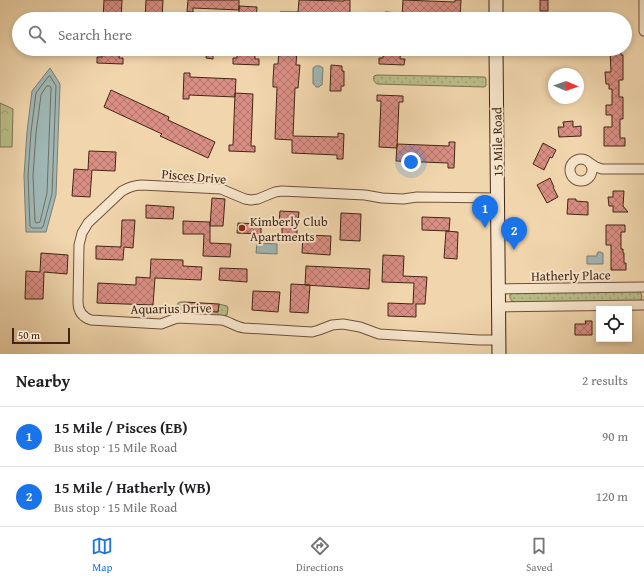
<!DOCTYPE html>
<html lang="en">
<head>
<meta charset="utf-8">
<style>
  :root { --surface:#fff; --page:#f6f6f6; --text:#202124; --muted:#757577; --line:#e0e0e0; --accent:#1a73e8 }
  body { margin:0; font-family:"Gentium Book Plus",serif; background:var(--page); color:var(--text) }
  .controls { position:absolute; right:12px; bottom:12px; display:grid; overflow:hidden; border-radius:0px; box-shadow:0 2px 6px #0003 }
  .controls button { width:36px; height:36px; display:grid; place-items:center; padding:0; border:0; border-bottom:1px solid var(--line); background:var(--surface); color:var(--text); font:20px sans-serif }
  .compass { position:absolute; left:548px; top:68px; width:36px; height:36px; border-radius:50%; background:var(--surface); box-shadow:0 2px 6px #0003; rotate:92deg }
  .scale { position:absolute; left:12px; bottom:10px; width:58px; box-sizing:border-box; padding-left:4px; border:2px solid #422515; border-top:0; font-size:11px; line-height:14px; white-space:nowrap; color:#422515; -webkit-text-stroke:3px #f6e4ca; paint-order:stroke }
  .you { position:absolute; left:411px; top:162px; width:14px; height:14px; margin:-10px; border:3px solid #fff; border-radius:50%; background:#1a73e8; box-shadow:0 0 0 6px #1a73e833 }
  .badge { display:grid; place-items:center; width:26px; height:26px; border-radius:50%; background:var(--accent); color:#fff; font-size:13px; font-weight:700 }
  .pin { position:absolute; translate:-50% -33px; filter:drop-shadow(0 1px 2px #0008) }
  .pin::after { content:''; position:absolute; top:21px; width:14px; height:12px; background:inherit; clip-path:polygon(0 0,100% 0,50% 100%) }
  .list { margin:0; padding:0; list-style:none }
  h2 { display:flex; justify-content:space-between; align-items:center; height:52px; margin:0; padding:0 16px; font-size:17px }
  h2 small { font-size:13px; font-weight:400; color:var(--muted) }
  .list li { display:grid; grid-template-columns:26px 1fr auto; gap:12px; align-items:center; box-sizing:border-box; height:60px; padding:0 16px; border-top:1px solid var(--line) }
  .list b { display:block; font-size:15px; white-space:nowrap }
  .list p { margin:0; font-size:13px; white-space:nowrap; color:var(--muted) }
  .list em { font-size:13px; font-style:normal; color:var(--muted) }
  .icon { flex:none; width:22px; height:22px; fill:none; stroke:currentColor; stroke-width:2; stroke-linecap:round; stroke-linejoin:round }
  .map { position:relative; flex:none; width:644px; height:354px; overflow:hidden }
  .search { position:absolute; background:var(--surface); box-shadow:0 2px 6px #0003; left:12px; right:12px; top:12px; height:44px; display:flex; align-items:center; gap:10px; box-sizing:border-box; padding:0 14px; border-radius:22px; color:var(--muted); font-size:15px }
  .sheet { height:172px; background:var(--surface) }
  nav { display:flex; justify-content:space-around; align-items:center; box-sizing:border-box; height:56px; border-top:1px solid var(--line); background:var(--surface); font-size:11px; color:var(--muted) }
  nav a { display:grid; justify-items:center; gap:2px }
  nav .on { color:var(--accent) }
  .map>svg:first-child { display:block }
  .grass { fill:url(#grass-dots); stroke:#7e7250 }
  .forest { fill:url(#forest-crowns); stroke:#7e7250 }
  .water { fill:#9fb7b4; stroke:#7a7d74 }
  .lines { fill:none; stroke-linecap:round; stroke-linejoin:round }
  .shore { stroke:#706e64; stroke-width:1 }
  .building { fill:url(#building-cross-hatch); stroke:#422515 }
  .minor-casing { stroke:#6e513b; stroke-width:11 }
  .secondary-casing { stroke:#422515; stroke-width:15 }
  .minor { stroke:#f6e4ca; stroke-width:9 }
  .secondary { stroke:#f6e4ca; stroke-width:13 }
  .poi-dot { fill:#8f2418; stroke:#f6e4ca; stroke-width:1.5 }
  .labels { text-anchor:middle; stroke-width:4; stroke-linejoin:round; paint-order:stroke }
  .street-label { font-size:13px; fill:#422515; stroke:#f6e4ca }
  .poi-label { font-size:13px; fill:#422515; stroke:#f6e4ca; text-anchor:start }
</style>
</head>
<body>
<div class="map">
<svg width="644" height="354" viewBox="0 0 644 354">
  <defs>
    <pattern id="grass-dots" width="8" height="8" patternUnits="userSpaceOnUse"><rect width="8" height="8" fill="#b9be8a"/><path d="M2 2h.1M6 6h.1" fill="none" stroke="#a0a376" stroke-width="1.8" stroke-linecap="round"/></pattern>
    <pattern id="forest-crowns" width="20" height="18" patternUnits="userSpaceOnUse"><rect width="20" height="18" fill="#b9be8a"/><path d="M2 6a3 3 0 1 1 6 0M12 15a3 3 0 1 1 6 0" fill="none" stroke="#a0a376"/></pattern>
    <pattern id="building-cross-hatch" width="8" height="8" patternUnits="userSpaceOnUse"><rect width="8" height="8" fill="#d98e83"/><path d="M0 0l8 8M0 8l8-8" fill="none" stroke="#b2746a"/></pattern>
  </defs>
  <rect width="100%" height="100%" fill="#f1d6ad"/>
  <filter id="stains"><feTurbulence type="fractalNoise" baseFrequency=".005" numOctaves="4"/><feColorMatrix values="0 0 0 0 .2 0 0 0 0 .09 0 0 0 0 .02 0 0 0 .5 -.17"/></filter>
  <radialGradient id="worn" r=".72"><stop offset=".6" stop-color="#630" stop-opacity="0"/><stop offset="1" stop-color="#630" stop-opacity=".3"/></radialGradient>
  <path class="grass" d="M377,75L485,77L486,79V86L484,87L377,84C374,82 373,80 374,76Z
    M638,291L640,292L642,296L641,300L638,301L518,303L512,301L510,298V295L513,293Z
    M180,302H184L183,310L218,312L219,304L227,306L228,308L227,315L225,316L204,315L202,313L200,315L180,314C176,311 176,307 178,303Z"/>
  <path class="forest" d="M0,103L13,109L12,147H0Z"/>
  <path class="water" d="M316,66H320L323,68L322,85H321L319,87H316L314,84H313V68Z
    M50,68L60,84L56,195L46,232H26L24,176L27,132L32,91Z
    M257,243L277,244V254L256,253Z
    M598,252H601V253H603V264H587V256H597V253H598Z"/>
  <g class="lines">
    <path class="shore" d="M50,76L56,86L52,194L43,227L42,228H32L30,226L28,176L31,132L36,93L48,77Z
      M47,86H50L51,88L47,193L40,222L36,223L35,221L33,176L36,133L41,95Z"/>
  </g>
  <path class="building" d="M104,0H122L121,19H103Z
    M146,0H163L162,19H145Z
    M188,0H239V10L193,8V12H187Z
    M299,0L344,1V0H350V19L298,17V19H280V12H298Z
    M403,0L455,2V0H461L460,19H434L402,17Z
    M540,0H548V11H540Z
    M239,6L257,7L256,19H239Z
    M385,12L402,13V19H385Z
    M102,49H120L119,58H123V64L97,63V57H102Z
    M207,49H213V59L206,58Z
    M237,49H255V59H259V65L233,64V58H237Z
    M279,49H297L296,65H300L298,88H295L293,136L338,137V133L344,134L343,159H337V155L292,153V140L275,139L277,87H273V80L274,64H278Z
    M383,49H401L400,59H405L404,65L379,64V58H383Z
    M610,49H621V55H623V80H619V97H623V119H620V138H625V146H604V127H612V115H606V105H612V89H609V84H606L605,72H611Z
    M331,65L342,66V71H344V86H341V91H330Z
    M184,73H190V77L236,79L235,97L189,95V99H183Z
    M111,90L169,117L168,120L215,142L208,158L160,136L162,134L104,107Z
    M235,93L253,94L251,146H255V152L229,151V145H233Z
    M377,95L403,96V102H399L397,148L379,147L381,101H377Z
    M573,121V127L581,126V136L559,137L558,127H564L563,122Z
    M449,142H455L454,168H448V163L396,161L397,144L449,146Z
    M543,143L556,150L552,158L550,157L544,170L533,164Z
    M89,151L116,152L115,171L92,170L90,197L72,196L74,169L88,170Z
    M550,178L554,187H553L558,197L547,203L537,185Z
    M613,191H624L623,206L628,212H613V206H609L608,197H613Z
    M212,198L225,199L223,226H210Z
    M568,199H576V201L588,202V215L567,214Z
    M146,205L174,207L173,219L146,218Z
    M280,211L299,212L298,220H297V239H282V223H279Z
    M341,213L361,214L360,241L340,240Z
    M422,217L450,218L449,231L422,230Z
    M122,220H135L133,248L124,247L123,260L96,259V246L121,247Z
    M183,221L210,222V243L231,244L230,257L203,256L204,234H183Z
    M238,223L261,224V234L237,233Z
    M606,225H625V232H621V249H623V253H624V263H626V270H611V245H606Z
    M446,231L458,232L457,259L444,258Z
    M303,235L331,236L330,255L302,253Z
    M41,253L68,255L67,274L44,272L43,299H25L26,271L40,272Z
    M383,255L404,256L403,276L427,277L425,304H416V317L388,316V303L413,304L414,283L382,282Z
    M151,259L183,260V266L202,267L201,280L155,278L153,305L97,303L98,283L136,285V277L150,278Z
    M306,266L370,269L369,289L305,285Z
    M220,268L247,269V282L219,280Z
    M291,284L310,285L308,313L290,312Z
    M253,291L280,292L278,312L252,310Z
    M184,302L219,304L218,312L183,310Z
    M585,321H592V335H575V324H586Z"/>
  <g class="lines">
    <g class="minor-casing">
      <path id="minor" d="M644,0V31
        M570 170a11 11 0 1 1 22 0a11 11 0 1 1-22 0Z
        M590,163L596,167L602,169H644
        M498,198L417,197L403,199L382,198L365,195L282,191L275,192L258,199L251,200L245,199L221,189L142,185C135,185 129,187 122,191L88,223L82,233L79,245L78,302C78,311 82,317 91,320L161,324L177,318L221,320C229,321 235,327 244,328L312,332L319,330L332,325L343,324L360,327L379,334L479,340H499
        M498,289L644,287
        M498,307L644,305"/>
    </g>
    <g class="secondary-casing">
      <path id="secondary" d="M496,0V19
        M496,49L499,354"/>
    </g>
    <use href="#minor" class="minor"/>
    <use href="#secondary" class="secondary"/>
  </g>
  <circle class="poi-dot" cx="242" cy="228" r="4"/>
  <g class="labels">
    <g class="street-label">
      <text transform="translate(497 142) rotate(-91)" y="5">15 Mile Road</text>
      <text transform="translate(194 176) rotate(5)" y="5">Pisces Drive</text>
      <text transform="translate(571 275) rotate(-1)" y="5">Hatherly Place</text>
      <text transform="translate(171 308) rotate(-1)" y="5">Aquarius Drive</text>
    </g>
    <g class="poi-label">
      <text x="250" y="226">Kimberly Club<tspan x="250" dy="15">Apartments</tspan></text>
    </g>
  </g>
  <rect width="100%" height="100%" filter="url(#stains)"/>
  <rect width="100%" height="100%" fill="url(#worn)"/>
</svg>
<div class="controls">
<button><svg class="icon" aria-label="locate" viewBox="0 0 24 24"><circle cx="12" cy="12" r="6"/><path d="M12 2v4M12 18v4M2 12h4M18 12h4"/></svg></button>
</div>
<svg class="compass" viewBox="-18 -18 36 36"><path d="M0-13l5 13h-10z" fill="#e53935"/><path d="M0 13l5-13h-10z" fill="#757577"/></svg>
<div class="scale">50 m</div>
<div class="you"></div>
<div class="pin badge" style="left:485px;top:228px">1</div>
<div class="pin badge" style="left:514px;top:250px">2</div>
<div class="search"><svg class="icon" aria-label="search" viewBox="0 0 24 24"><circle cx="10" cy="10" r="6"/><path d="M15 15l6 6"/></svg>Search here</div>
</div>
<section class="sheet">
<h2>Nearby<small>2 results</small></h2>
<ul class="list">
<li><span class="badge">1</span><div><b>15 Mile / Pisces (EB)</b><p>Bus stop · 15 Mile Road</p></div><em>90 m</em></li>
<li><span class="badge">2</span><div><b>15 Mile / Hatherly (WB)</b><p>Bus stop · 15 Mile Road</p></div><em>120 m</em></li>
</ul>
</section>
<nav>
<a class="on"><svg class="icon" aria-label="map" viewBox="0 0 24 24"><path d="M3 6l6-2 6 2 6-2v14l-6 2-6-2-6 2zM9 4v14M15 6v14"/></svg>Map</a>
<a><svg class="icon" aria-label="directions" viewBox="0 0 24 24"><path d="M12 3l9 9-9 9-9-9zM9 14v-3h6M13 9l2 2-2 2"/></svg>Directions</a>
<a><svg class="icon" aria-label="saved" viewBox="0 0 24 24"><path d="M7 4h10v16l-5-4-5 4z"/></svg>Saved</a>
</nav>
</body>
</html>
